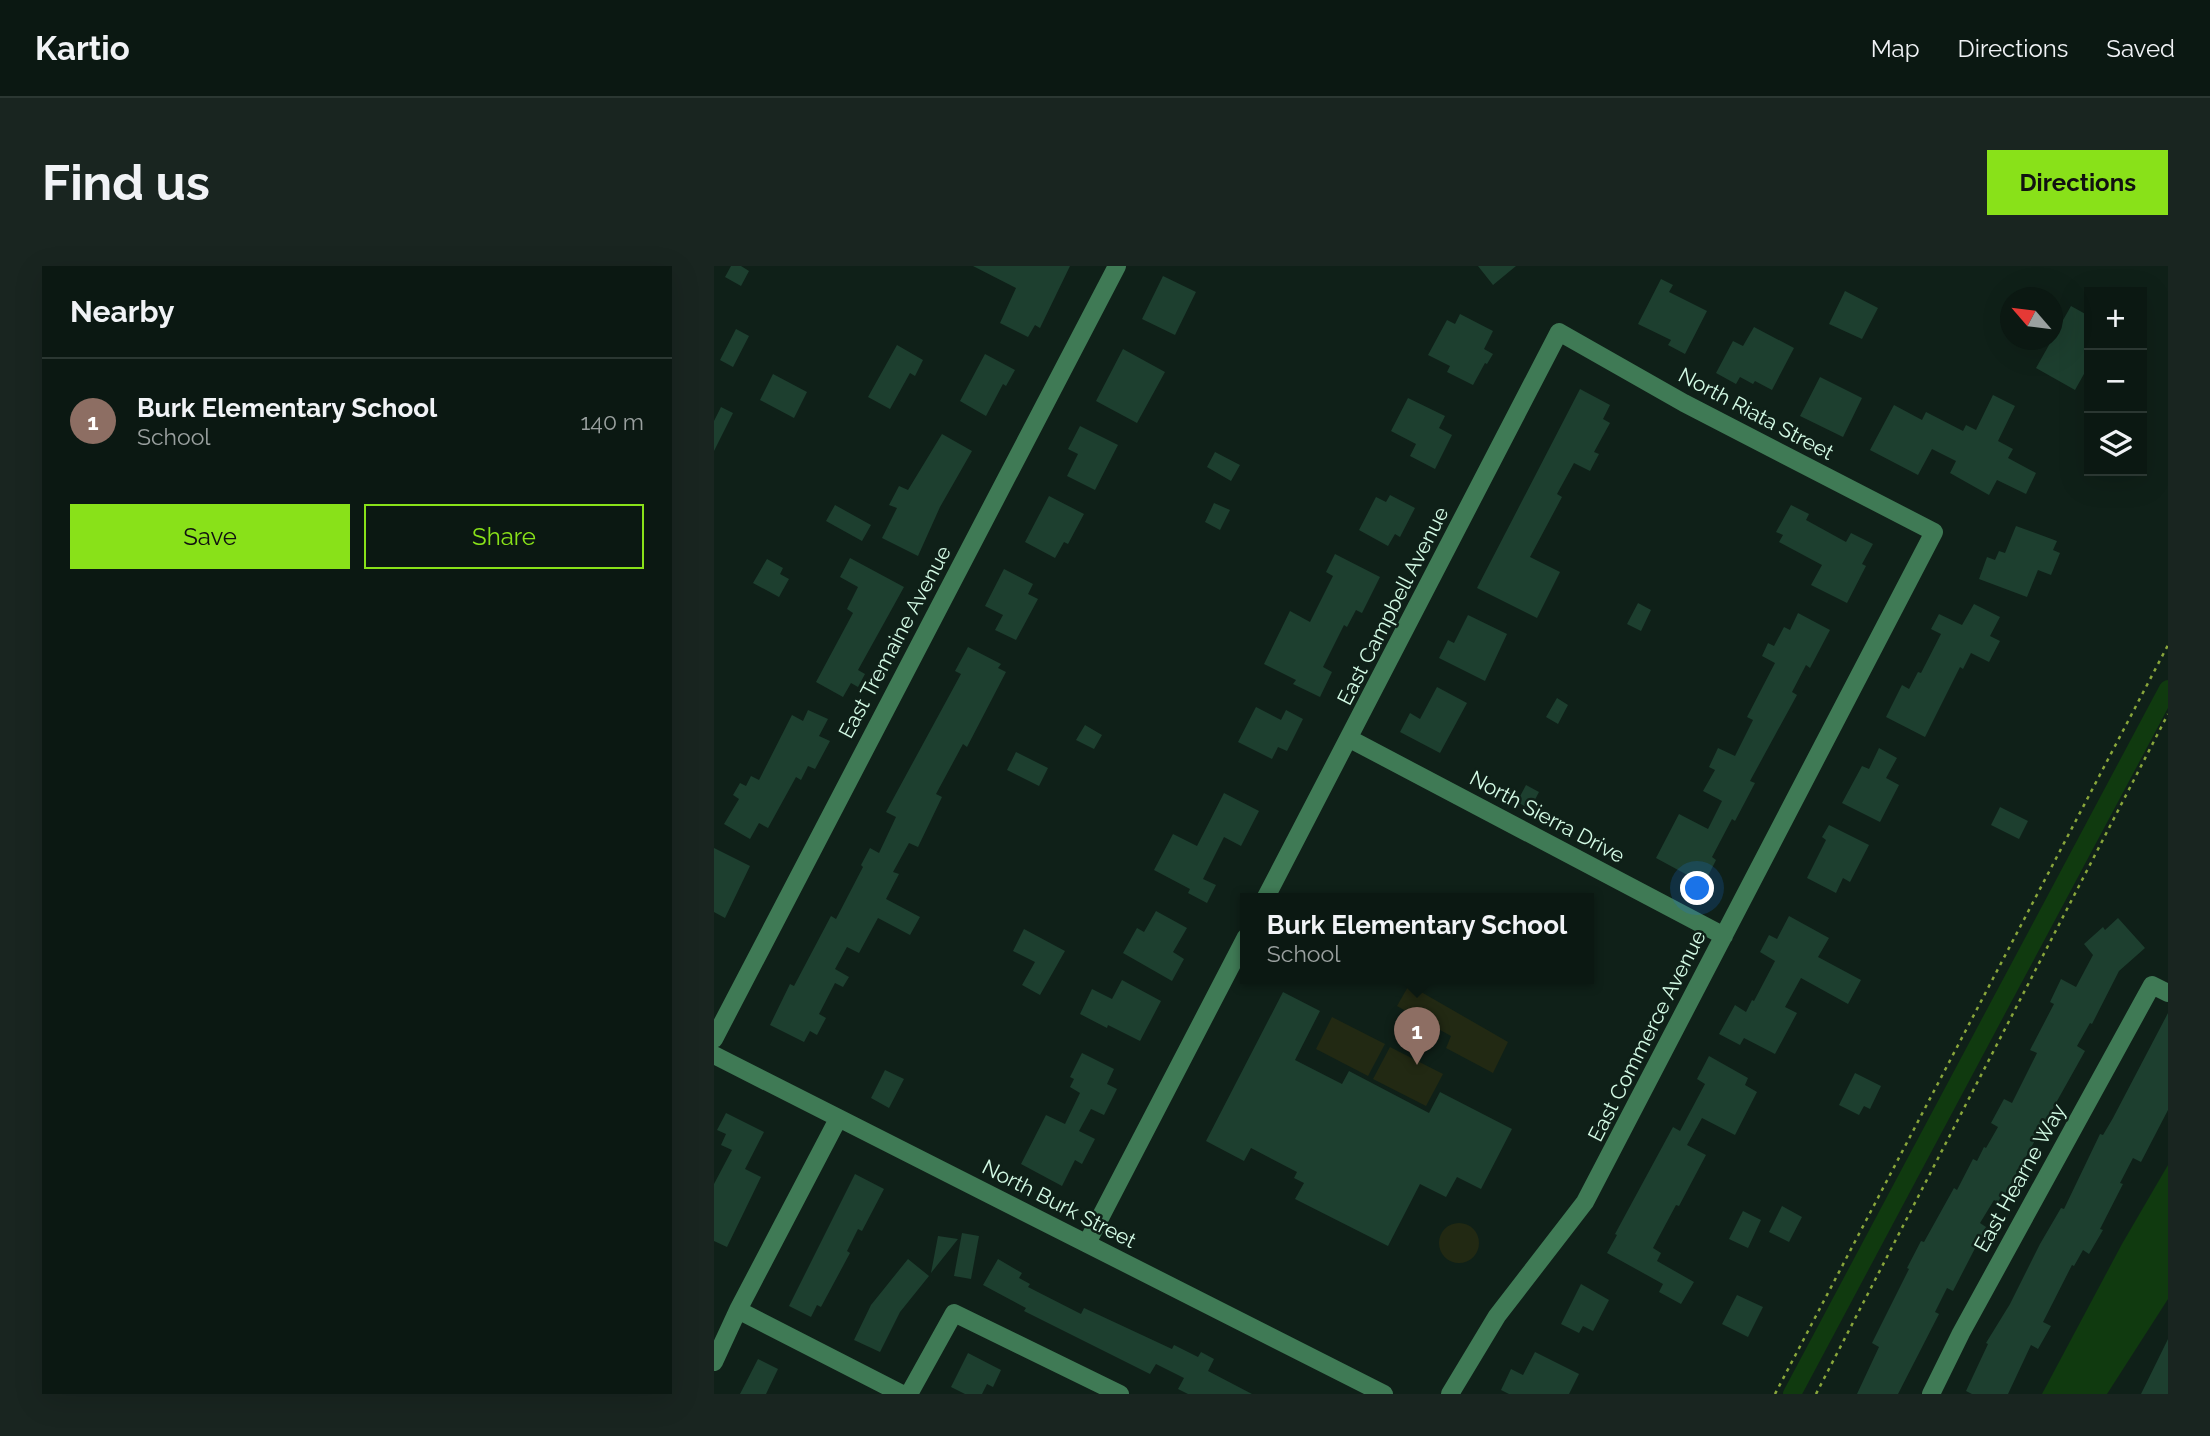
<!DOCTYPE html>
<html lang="en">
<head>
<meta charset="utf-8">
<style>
  :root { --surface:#0b1812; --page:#192520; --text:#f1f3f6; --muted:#9aa09f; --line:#2b3732; --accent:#89e119 }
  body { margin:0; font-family:Raleway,sans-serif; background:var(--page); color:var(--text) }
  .controls { position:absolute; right:21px; top:21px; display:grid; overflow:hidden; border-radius:0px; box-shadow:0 7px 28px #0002 }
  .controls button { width:63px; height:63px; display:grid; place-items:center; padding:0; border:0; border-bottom:2px solid var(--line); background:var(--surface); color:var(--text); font:35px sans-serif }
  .compass { position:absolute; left:1286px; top:21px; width:63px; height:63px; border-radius:50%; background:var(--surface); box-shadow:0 7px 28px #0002; rotate:298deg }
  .you { position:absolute; left:984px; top:623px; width:24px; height:24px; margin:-18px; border:5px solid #fff; border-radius:50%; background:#1a73e8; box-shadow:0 0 0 10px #1a73e833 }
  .badge { display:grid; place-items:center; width:46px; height:46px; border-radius:50%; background:var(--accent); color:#fff; font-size:23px; font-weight:700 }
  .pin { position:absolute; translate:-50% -58px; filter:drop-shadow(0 2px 4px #0008) }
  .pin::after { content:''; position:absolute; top:37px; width:24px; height:21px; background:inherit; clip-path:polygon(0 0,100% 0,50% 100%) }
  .popup { position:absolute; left:526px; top:627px; width:354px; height:91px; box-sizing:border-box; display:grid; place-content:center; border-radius:0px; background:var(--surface); filter:drop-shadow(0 2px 5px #0005); font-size:23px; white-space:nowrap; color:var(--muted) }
  .popup b { font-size:26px; color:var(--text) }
  .popup::after { content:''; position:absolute; left:50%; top:100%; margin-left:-14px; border:14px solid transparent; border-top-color:var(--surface) }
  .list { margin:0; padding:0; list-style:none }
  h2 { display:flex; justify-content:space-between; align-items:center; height:91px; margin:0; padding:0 28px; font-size:30px }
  h2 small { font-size:23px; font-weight:400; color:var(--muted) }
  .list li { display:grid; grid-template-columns:46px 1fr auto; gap:21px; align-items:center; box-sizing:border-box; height:126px; padding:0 28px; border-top:2px solid var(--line) }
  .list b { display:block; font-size:26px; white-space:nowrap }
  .list p { margin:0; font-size:23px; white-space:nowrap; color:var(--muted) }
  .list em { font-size:23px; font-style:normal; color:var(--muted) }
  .actions { display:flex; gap:14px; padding:21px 28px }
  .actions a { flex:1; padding:16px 0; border:2px solid var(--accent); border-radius:0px; text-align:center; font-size:24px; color:var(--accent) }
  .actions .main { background:var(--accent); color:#111 }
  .icon { flex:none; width:38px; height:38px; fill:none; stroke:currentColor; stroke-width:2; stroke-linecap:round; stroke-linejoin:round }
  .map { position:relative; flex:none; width:1454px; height:1128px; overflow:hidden; border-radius:0px }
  header { display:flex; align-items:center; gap:42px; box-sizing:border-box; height:98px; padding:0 35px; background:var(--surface); border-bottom:2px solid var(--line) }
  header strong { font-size:33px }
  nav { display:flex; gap:38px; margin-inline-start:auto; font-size:24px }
  .intro { display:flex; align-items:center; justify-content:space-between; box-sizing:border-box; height:168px; padding:0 42px }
  h1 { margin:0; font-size:49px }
  .button { padding:18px 32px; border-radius:0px; background:var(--accent); color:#111; font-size:24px; font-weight:700 }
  main { display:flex; gap:42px; padding:0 42px }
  aside { flex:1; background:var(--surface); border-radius:0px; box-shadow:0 7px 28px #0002 }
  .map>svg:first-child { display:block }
  .green { fill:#222913 }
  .water { fill:#103a0f }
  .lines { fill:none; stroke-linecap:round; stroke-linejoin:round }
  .canal { stroke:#103a0f; stroke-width:18 }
  .building { fill:#1d3f2f }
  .path { stroke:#89a63b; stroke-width:2.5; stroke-dasharray:3.5 5; stroke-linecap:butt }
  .minor { stroke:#3f7a55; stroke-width:18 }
  .labels { text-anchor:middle; stroke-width:5; stroke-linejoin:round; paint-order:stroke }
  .street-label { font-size:21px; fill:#d3fae5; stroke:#0f2018 }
</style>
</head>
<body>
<header>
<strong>Kartio</strong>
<nav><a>Map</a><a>Directions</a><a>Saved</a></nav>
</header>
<div class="intro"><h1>Find us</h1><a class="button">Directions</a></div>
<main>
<aside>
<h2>Nearby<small></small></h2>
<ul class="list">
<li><span class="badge" style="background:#8d6e63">1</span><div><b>Burk Elementary School</b><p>School</p></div><em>140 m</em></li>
</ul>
<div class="actions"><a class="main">Save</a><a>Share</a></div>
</aside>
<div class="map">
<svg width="1454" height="1128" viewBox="0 0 1454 1128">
  <rect width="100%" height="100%" fill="#0f2018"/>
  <path class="green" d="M695,719L794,776L779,807L732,782L737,770L683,740Z
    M618,751L671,778L654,810L602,783Z
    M676,781L729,808L712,840L659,813Z
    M725 977a20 20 0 1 1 40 0a20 20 0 1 1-40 0Z"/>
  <path class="water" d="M1454,899V1033L1393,1128H1328L1408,978Z"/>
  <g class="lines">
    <path class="canal" d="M1078,1128L1454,423"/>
  </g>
  <path class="building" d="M17,0H27L35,5L27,20L11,11Z
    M259,0H356L326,62L321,59L314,71L286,57L302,22Z
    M764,0H802L779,19Z
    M449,10L482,26L461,69L428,53Z
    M947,13L959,19L955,26L993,45L971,88L954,79L957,74L924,58Z
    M1131,25L1164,42L1148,73L1115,58Z
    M1357,40L1375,50V99L1361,124L1322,102Z
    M746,48L779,65L770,83L779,88L773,98L771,97L759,119L733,106L736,100L714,89L733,54L741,58Z
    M1040,61L1080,82L1058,124L1041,115L1039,118L1026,111L1022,118L1002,107L1019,75L1029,80Z
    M22,63L35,70L19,101L6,94Z
    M183,79L209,94L201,110L196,107L176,143L154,131Z
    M409,83L451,106L423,157L382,135Z
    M271,88L301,104L292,120L289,118L272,150L246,135Z
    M59,108L93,126L80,152L46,134Z
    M1106,111L1148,132L1129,171L1086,150Z
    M866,123L896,139L889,153L896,157L880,186L885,188L876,205L860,197L843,228L848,231L816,291L846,306L823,352L763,322Z
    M1279,129L1301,140L1284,175L1299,183L1294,192L1322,207L1312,228L1283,214L1275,229L1236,207L1242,195L1218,183L1204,209L1156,184L1180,139L1208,154L1212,146L1249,165L1252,159L1262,164Z
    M694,132L731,150L725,162L738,169L721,203L696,190L702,178L677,165Z
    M7,141L19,147L0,185V155Z
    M366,160L404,179L381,224L353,210L364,188L354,183Z
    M228,168L258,185L226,241L204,290L168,272L183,242L175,239L185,220L194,224Z
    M501,186L526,199L517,215L493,201Z
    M676,229L701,242L686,271L681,268L674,280L645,264L662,231L672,236Z
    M335,230L370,248L354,278L350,276L341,292L311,276Z
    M500,237L516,244L506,264L491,256Z
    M121,239L157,259L148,275L112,255Z
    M1077,239L1095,248L1092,254L1132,276L1137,267L1159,278L1148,298L1152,300L1133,337L1097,319L1108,299L1065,276L1069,269L1062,266Z
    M1302,260L1343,275L1339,284L1346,287L1337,309L1324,304L1313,331L1265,313L1273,291L1281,294L1285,285L1291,287Z
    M621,288L666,311L648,347L642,344L633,361L630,359L609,401L618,406L606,431L579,418L582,414L550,398L576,345L596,356L619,310L612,306Z
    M136,292L190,321L144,404L151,408L144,421L137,417L129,431L102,416L139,347L133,343L144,321L126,311Z
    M53,293L69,302L66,308L75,313L65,331L39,317Z
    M290,303L319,318L314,328L324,333L302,374L281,364L289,349L271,340Z
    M924,337L937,344L927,365L913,358Z
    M1260,338L1286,351L1276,370L1286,375L1275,396L1257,387L1249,403L1246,401L1211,471L1172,451L1188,419L1195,423L1204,406L1207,407L1227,368L1217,363L1225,348L1248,359Z
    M1084,347L1116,364L1096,402L1092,399L1078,426L1083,429L1036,515L1041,517L1021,555L1018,553L998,591L1002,594L990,618L942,592L965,548L994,563L1008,535L989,525L1001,504L995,501L1004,482L1021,490L1039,454L1033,451L1061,397L1048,390L1054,377L1060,380L1070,361L1076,364Z
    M754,349L793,368L771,415L725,392L734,374L740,377Z
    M254,381L287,398L284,402L292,406L253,481L249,478L222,528L228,531L204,581L195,577L179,606L185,608L172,633L206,651L196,669L164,652L145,687L133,681L121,703L135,711L129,721L121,717L105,748L112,752L103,769L96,765L90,776L56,759L76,718L80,720L117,650L122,653L149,601L147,599L156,582L165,587L182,551L172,546L247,408L241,405Z
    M723,421L753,437L726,487L686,466L696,447L706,453Z
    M843,432L854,439L844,458L832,451Z
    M542,441L567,454L572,444L589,453L573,485L564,481L558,493L524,476Z
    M94,444L114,453L105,470L116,475L101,503L94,500L87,514L82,511L54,562L45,557L36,573L10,558L25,533L19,529L26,517L32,520L37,510L45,514L78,449L89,455Z
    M371,459L388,469L380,483L362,474Z
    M1165,482L1183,492L1172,512L1185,519L1166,556L1128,537L1148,500L1155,503Z
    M302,486L334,502L325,520L293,504Z
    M812,519L825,526L816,543L803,536Z
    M510,527L545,545L527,580L510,571L489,613L502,619L493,637L474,627L476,623L440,604L459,568L483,580Z
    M1286,541L1314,555L1305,573L1277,559Z
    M1115,559L1155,579L1136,616L1129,612L1122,627L1093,612L1112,574L1108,571Z
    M0,582L36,600L11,652L0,646Z
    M442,645L473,662L459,686L470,693L458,715L409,687L423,662L430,666Z
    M1075,650L1115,672L1104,691L1147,714L1134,738L1087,712L1071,741L1083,747L1061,788L1030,772L1026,779L1005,768L1021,739L1032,746L1038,734L1040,735L1061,695L1046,686L1055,669L1063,673Z
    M1404,652L1431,682L1405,705L1378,758L1376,757L1363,780L1371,785L1291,928L1289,927L1284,936L1280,934L1266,957L1272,961L1239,1025L1233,1022L1221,1046L1225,1048L1184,1128H1143L1165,1081L1158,1077L1195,1003L1193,1002L1207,975L1210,976L1240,922L1243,924L1259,893L1263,895L1270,881L1272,882L1284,861L1277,857L1290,833L1298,837L1323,787L1316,784L1340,738L1336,736L1347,713L1362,721L1379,689L1370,678L1389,661L1391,664Z
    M310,663L351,685L326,729L308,719L321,696L299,685Z
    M408,714L447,735L426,775L394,759L393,762L366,748L378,723L398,733Z
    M569,726L606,745L581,794L628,818L635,805L715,847L726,826L798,863L767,923L743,911L732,931L706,918L674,980L581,933L590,917L580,912L583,906L537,882L530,895L492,875Z
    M1454,747V844L1427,896L1419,892L1406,917L1409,918L1386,963L1389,964L1375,988L1369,984L1360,1000L1358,999L1329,1056L1337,1060L1324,1083L1317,1079L1294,1128H1258L1252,1125L1274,1078L1272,1077L1296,1038L1326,978L1347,942L1350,943L1386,868L1389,869L1399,852Z
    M368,787L400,803L393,818L403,823L390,849L377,843L365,865L381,873L368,898L361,894L348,920L307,898L332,849L351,858L366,827L356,821L360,813L356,811Z
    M995,790L1034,812L1031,819L1043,826L1021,869L988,852L973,879L992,889L965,940L962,939L939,982L947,987L943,995L980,1016L967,1038L945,1026L949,1018L893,987L903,969L901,968L959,861L966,865L991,818L983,813Z
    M171,804L190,813L175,842L157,832Z
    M1141,807L1167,820L1156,843L1150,840L1145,849L1125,839Z
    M12,847L50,866L31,903L47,911L13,981L0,975V918L18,884L7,879L12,868L3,864Z
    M141,908L170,923L148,965L144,963L133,985L136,987L107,1041L103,1039L97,1051L75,1040Z
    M1068,940L1088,951L1075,976L1055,966Z
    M1029,945L1047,954L1034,982L1015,973Z
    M248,967L265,970L257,1013L240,1010Z
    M224,970L244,973L217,1007Z
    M194,993L215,1010L186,1046L166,1086L140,1074L157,1039Z
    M284,993L308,1007L305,1012L316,1018L314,1021L367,1048L370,1042L458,1083L460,1079L484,1091L487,1086L500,1093L494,1105L538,1128H474L464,1123L470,1112L442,1098L436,1108L310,1045L312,1042L269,1019Z
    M867,1018L895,1034L879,1065L869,1060L865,1067L847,1058Z
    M1023,1029L1049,1041L1034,1071L1008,1058Z
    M1454,1073V1128H1427Z
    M821,1086L865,1108L855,1128H795L787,1124L797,1103L809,1109Z
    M254,1087L287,1104L279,1121L273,1118L268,1128H251L237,1121Z
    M44,1093L64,1103L52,1128H26Z"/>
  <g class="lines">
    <path class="path" d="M1061,1128L1454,379
      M1102,1128L1454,448"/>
    <path class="minor" d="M636,473L1010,670
      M551,633L845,66L970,137L1220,266L871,936L783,1050L736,1128
      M0,773L403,0
      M0,789L670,1128
      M373,977L532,671
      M24,1044L188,1128
      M0,1096L24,1044L124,853
      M195,1128L240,1047L406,1128
      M1217,1128L1247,1067L1438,719L1454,727"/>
  </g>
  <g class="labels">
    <g class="street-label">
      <text transform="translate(1042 148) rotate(28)" y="7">North Riata Street</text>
      <text transform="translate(679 340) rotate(-63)" y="7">East Campbell Avenue</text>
      <text transform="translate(181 376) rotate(-62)" y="7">East Tremaine Avenue</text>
      <text transform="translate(833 551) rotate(28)" y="7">North Sierra Drive</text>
      <text transform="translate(933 770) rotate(-63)" y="7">East Commerce Avenue</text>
      <text transform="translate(1306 912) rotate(-61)" y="7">East Hearne Way</text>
      <text transform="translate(345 938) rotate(27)" y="7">North Burk Street</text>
    </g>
  </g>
</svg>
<div class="controls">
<button>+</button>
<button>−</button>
<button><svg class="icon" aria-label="layers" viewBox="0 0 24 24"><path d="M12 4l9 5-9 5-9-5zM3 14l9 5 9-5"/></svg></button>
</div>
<svg class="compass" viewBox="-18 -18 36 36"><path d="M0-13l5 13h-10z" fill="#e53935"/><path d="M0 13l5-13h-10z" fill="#9aa09f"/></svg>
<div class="you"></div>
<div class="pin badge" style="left:703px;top:799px;background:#8d6e63">1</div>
<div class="popup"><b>Burk Elementary School</b>School</div>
</div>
</main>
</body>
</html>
